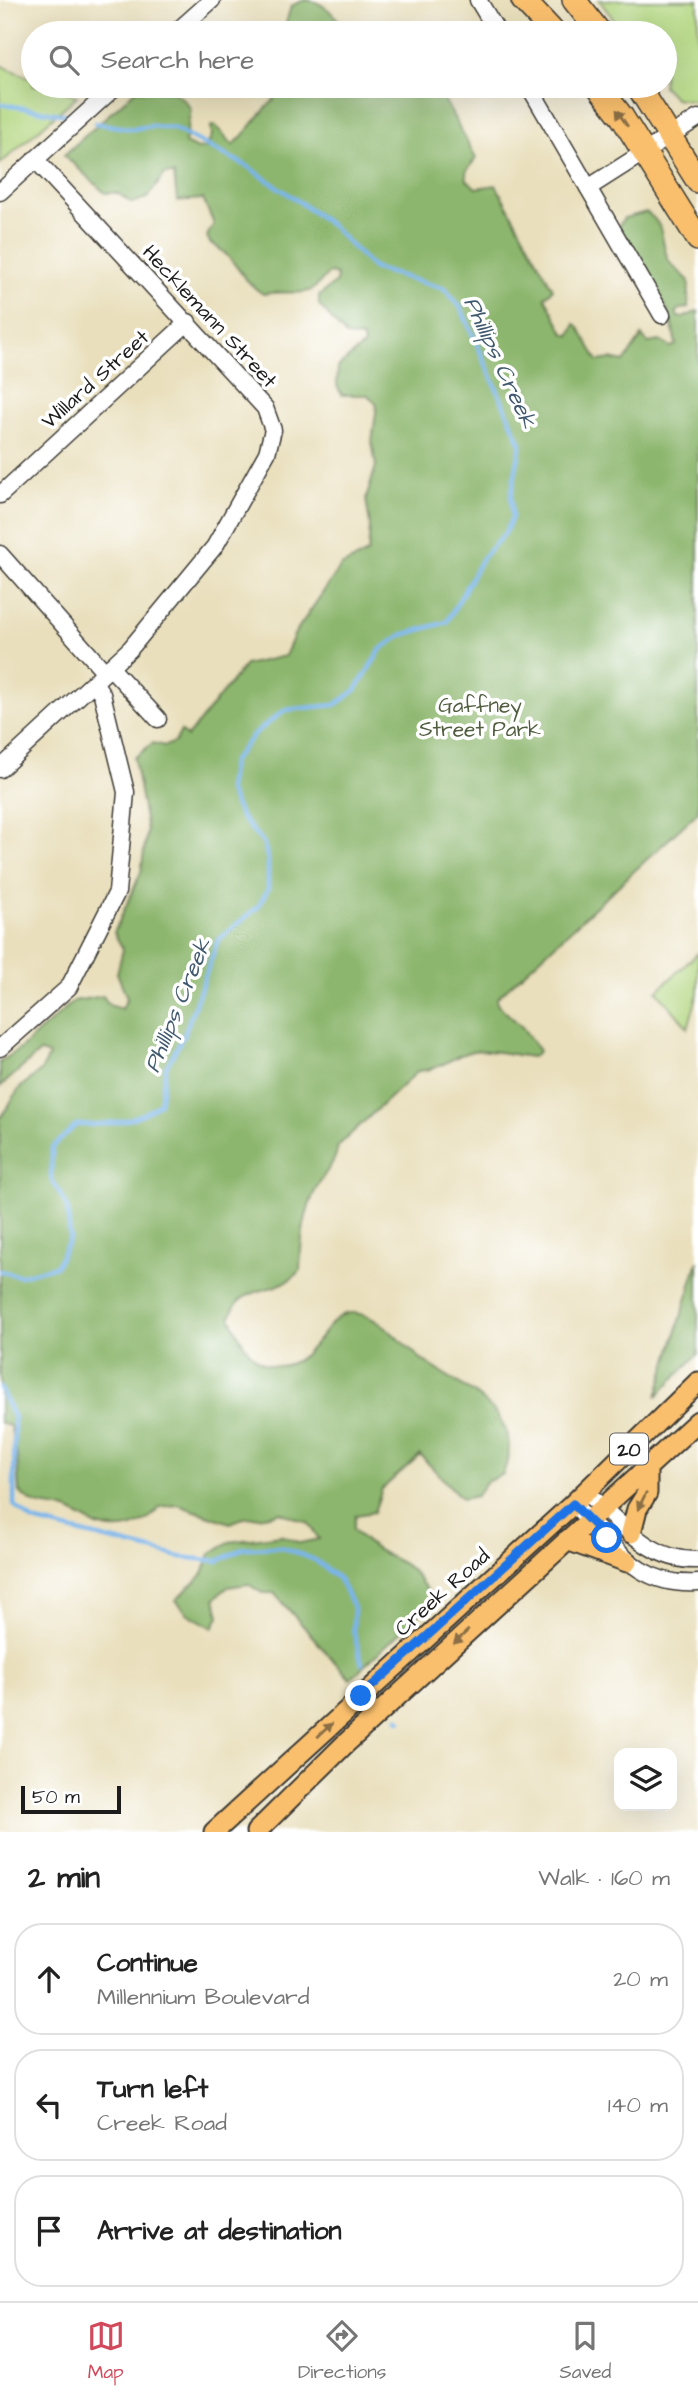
<!DOCTYPE html>
<html lang="en">
<head>
<meta charset="utf-8">
<style>
  :root { --surface:#fff; --page:#f2f2f2; --text:#222; --muted:#767676; --line:#e0e0e0; --accent:#d1495b }
  body { margin:0; font-family:"Architects Daughter",sans-serif; background:var(--page); color:var(--text) }
  .controls { position:absolute; right:21px; bottom:21px; display:grid; overflow:hidden; border-radius:14px; box-shadow:0 7px 28px #0002 }
  .controls button { width:63px; height:63px; display:grid; place-items:center; padding:0; border:0; border-bottom:2px solid var(--line); background:var(--surface); color:var(--text); font:35px sans-serif }
  .scale { position:absolute; left:21px; bottom:18px; width:100px; box-sizing:border-box; padding-left:7px; border:4px solid #1c1c1c; border-top:0; font-size:19px; line-height:24px; white-space:nowrap; color:#1c1c1c; -webkit-text-stroke:5px #fff; paint-order:stroke }
  .stop { position:absolute; width:21px; height:21px; margin:-16px; border:5px solid #1a73e8; border-radius:50%; background:#fff }
  .stop.end { background:#1a73e8; border-color:#fff; box-shadow:0 2px 7px #0008 }
  .list { margin:0; padding:0; list-style:none }
  h2 { display:flex; justify-content:space-between; align-items:center; height:91px; margin:0; padding:0 28px; font-size:30px }
  h2 small { font-size:23px; font-weight:400; color:var(--muted) }
  .list li { display:grid; grid-template-columns:46px 1fr auto; gap:21px; align-items:center; box-sizing:border-box; height:112px; margin:0 14px 14px; padding:0 14px; border:2px solid var(--line); border-radius:28px }
  .list b { display:block; font-size:26px; white-space:nowrap }
  .list p { margin:0; font-size:23px; white-space:nowrap; color:var(--muted) }
  .list em { font-size:23px; font-style:normal; color:var(--muted) }
  .icon { flex:none; width:38px; height:38px; fill:none; stroke:currentColor; stroke-width:2; stroke-linecap:round; stroke-linejoin:round }
  .map { position:relative; flex:none; width:698px; height:1832px; overflow:hidden }
  .search { position:absolute; background:var(--surface); box-shadow:0 7px 28px #0002; left:21px; right:21px; top:21px; height:77px; display:flex; align-items:center; gap:18px; box-sizing:border-box; padding:0 24px; border-radius:38px; color:var(--muted); font-size:26px }
  .sheet { height:469px; background:var(--surface) }
  nav { display:flex; justify-content:space-around; align-items:center; box-sizing:border-box; height:98px; border-top:2px solid var(--line); background:var(--surface); font-size:19px; color:var(--muted) }
  nav a { display:grid; justify-items:center; gap:4px }
  nav .on { color:var(--accent) }
  .map>svg:first-child { display:block }
  .green { fill:#b1d57e; stroke:#66784d; stroke-width:2 }
  .forest { fill:#8cb66d; stroke:#546944; stroke-width:2 }
  .lines { fill:none; stroke-linecap:round; stroke-linejoin:round }
  .stream { stroke:#79b5eb; stroke-width:4.5 }
  .minor-casing { stroke:#3b3934; stroke-width:19 }
  .major-casing { stroke:#3b3934; stroke-width:23 }
  .highway-casing { stroke:#3b3934; stroke-width:26 }
  .minor { stroke:#fff; stroke-width:16 }
  .major { stroke:#f9bf6d; stroke-width:19 }
  .highway { stroke:#f9bf6d; stroke-width:23 }
  .oneway { fill:#8a6e44 }
  .route { stroke:#1a73e8; stroke-width:9 }
  .labels { text-anchor:middle; stroke-width:7; stroke-linejoin:round; paint-order:stroke }
  .shield { fill:#fff; stroke:#606060; stroke-width:2 }
  .shield-label { font-size:19px; font-weight:bold; fill:#1c1c1c }
  .street-label { font-size:21px; fill:#1c1c1c; stroke:#fff }
  .park-label { font-size:21px; fill:#505d3e; stroke:#fff }
  .water-label { font-size:23px; font-style:italic; fill:#41596f; stroke:#fff }
</style>
</head>
<body>
<div class="map">
<svg width="698" height="1832" viewBox="0 0 698 1832">
  <rect width="100%" height="100%" fill="#fff"/>
  <filter id="ink" filterUnits="userSpaceOnUse"><feTurbulence type="fractalNoise" baseFrequency=".0143" numOctaves="2"/><feDisplacementMap in="SourceGraphic" scale="14" xChannelSelector="R" yChannelSelector="G"/><feConvolveMatrix kernelMatrix="1 2 1 2 8 2 1 2 1" color-interpolation-filters="sRGB"/></filter>
  <filter id="wash" filterUnits="userSpaceOnUse"><feTurbulence type="fractalNoise" baseFrequency=".00686" numOctaves="4" result="noise"/><feDisplacementMap in="SourceGraphic" scale="28" xChannelSelector="R" yChannelSelector="G"/><feGaussianBlur stdDeviation="1.57" result="paint"/><feColorMatrix in="noise" values="0 0 0 0 0 0 0 0 0 0 0 0 0 0 0 0 0 1.4 0 .05"/><feComposite in="paint" operator="in"/></filter>
  <g filter="url(#wash)">
    <rect width="100%" height="100%" fill="#e9dfbc"/>
    <path class="green" d="M599,0H698V101L675,98L663,86L665,33H624Z
      M0,65L33,79V86H51L77,96L0,164Z
      M698,953V993L688,1028L657,991Z"/>
    <path class="forest" d="M304,0C325,0 337,19 350,33H287L286,23L291,6Z
      M273,86H388L392,90C405,83 427,83 440,92L476,158L466,172L467,180L476,188L496,185L553,289L545,297L564,333L570,336L575,324L578,326L598,361L611,359L624,362L642,336L648,343L660,341L670,347L676,345L670,315L618,227L624,218L646,212C667,225 659,241 669,261C673,268 683,274 689,281L688,308L680,309L676,313L678,317L683,318L698,311V812L497,998V1004L522,1027L539,1051L533,1057C517,1056 488,1048 473,1051C450,1056 443,1070 418,1071L338,1146C336,1162 326,1171 318,1185C303,1213 301,1240 300,1271C276,1297 240,1283 230,1317C239,1337 252,1368 279,1366C317,1363 326,1310 354,1313C377,1314 402,1343 419,1357C444,1377 487,1394 502,1423C512,1441 510,1456 503,1474L486,1482L476,1496L462,1499L420,1455L382,1489L374,1512L356,1515L353,1529C368,1546 382,1553 402,1563C414,1569 425,1589 435,1600L350,1679L274,1593H262L248,1584L228,1587L215,1598L219,1616L213,1628L187,1613L176,1600L203,1574L210,1554L229,1542L281,1535L300,1543L319,1539L308,1523L280,1512C261,1520 250,1513 230,1523L178,1505L160,1507C145,1527 121,1534 97,1526C86,1521 75,1512 63,1509C38,1502 43,1512 19,1492L17,1456L10,1426L0,1423V1118C8,1109 12,1098 19,1089C34,1073 39,1080 49,1055L40,1052L0,1087V1062L20,1049L74,1001L103,996L109,1005L122,1009L127,998L117,973L123,949L114,933L141,872L147,831L134,758L153,743L165,746L175,742L181,731L187,737L245,665L285,656L295,633L341,566L368,553L370,525L366,499L376,466L372,442L377,405L368,395H342L337,386L338,367L364,345L363,338L346,336L319,305V296L336,282L337,275L330,273C321,278 319,287 309,291C295,295 278,290 263,294C240,280 235,255 210,243L207,236L214,224L203,199L177,201L174,174H165L147,198L132,203L117,193H105L64,155L136,90C163,90 175,85 191,109L185,143L197,149L206,148L212,135L211,126L215,125L233,145C250,130 257,116 274,100Z
      M698,1261V1354L657,1396Z"/>
    <g class="lines">
      <path class="stream" d="M0,104L72,116
        M0,1271L20,1276L56,1266L70,1238L67,1206L51,1178L52,1148L76,1125C106,1125 136,1123 160,1103L166,1067L184,1035L218,940L258,907L268,889V860L264,844L241,817L228,790L232,762L254,734L285,710L335,705L356,690L381,649L402,635L447,622L482,558L505,533L512,517L511,496L521,444L461,308L445,289L373,268L333,227L301,203L247,166L173,128L152,126L132,129L95,123
        M0,1388L14,1418V1505L33,1521L180,1557L218,1561L244,1548L281,1547L315,1560L339,1579L354,1609L353,1630L362,1664
        M398,1718L401,1721"/>
    </g>
  </g>
  <g filter="url(#ink)">
    <g class="lines">
      <g class="minor-casing">
        <path id="minor" d="M478,0L498,33
          M175,33L212,0
          M529,86L662,315
          M588,188L698,118
          M0,192L116,86
          M0,495L188,322
          M0,554L105,672
          M110,667L158,719
          M0,769L130,649L215,546L267,453L273,430L265,408L35,159
          M0,1048L69,987L117,892L126,792L102,694L94,682
          M585,1492C620,1521 649,1562 698,1560
          M573,1504C615,1543 633,1587 698,1583"/>
      </g>
      <g class="major-casing">
        <path id="major" d="M631,1533L637,1509L647,1493V1467
          M567,1540L627,1562
          M214,1832L573,1504L698,1382
          M256,1832L344,1745L698,1421"/>
      </g>
      <g class="highway-casing">
        <path id="highway" d="M523,0L554,33
          M574,0L600,33
          M598,86L622,117L698,239
          M638,86L698,181"/>
      </g>
      <use href="#minor" class="minor"/>
      <use href="#major" class="major"/>
      <use href="#highway" class="highway"/>
    </g>
    <defs><path id="oneway-solid" d="M-6-.8H1V-3.2L6.5 0L1 3.2V.8H-6Z" transform="scale(1.75)"/></defs>
    <g class="oneway">
      <use href="#oneway-solid" transform="translate(622 118) rotate(-124)"/>
      <use href="#oneway-solid" transform="translate(642 1501) rotate(116)"/>
      <use href="#oneway-solid" transform="translate(461 1637) rotate(137)"/>
      <use href="#oneway-solid" transform="translate(325 1730) rotate(-43)"/>
    </g>
  </g>
  <g class="lines" filter="url(#ink)">
    <path class="route" d="M361,1696L573,1504L607,1538"/>
  </g>
  <g class="labels">
    <rect class="shield" x="610" y="1433.5" width="38" height="31" rx="5"/>
    <g class="shield-label">
      <text x="629" y="1456">20</text>
    </g>
    <g class="street-label">
      <text transform="translate(210 316) rotate(47)" y="7">Hecklemann Street</text>
      <text transform="translate(95 379) rotate(-42)" y="7">Willard Street</text>
      <text transform="translate(442 1592) rotate(-42)" y="7">Creek Road</text>
    </g>
    <g class="park-label">
      <text x="480" y="712">Gaffney<tspan x="480" dy="24">Street Park</tspan></text>
    </g>
    <g class="water-label">
      <text transform="translate(501 362) rotate(65)" y="8">Phillips Creek</text>
      <text transform="translate(177 1005) rotate(-68)" y="8">Phillips Creek</text>
    </g>
  </g>
</svg>
<div class="controls">
<button><svg class="icon" aria-label="layers" viewBox="0 0 24 24"><path d="M12 4l9 5-9 5-9-5zM3 14l9 5 9-5"/></svg></button>
</div>
<div class="scale">50 m</div>
<div class="stop" style="left:607px;top:1538px"></div>
<div class="stop end" style="left:361px;top:1696px"></div>
<div class="search"><svg class="icon" aria-label="search" viewBox="0 0 24 24"><circle cx="10" cy="10" r="6"/><path d="M15 15l6 6"/></svg>Search here</div>
</div>
<section class="sheet">
<h2>2 min<small>Walk · 160 m</small></h2>
<ul class="list">
<li><svg class="icon" aria-label="ahead" viewBox="0 0 24 24"><path d="M12 20V5M6 11l6-6 6 6"/></svg><div><b>Continue</b><p>Millennium Boulevard</p></div><em>20 m</em></li>
<li><svg class="icon" aria-label="left" viewBox="0 0 24 24"><path d="M17 20v-9H6M10 6l-5 5 5 5"/></svg><div><b>Turn left</b><p>Creek Road</p></div><em>140 m</em></li>
<li><svg class="icon" aria-label="arrive" viewBox="0 0 24 24"><path d="M6 21V4h12l-3 4 3 4H6"/></svg><div><b>Arrive at destination</b></div></li>
</ul>
</section>
<nav>
<a class="on"><svg class="icon" aria-label="map" viewBox="0 0 24 24"><path d="M3 6l6-2 6 2 6-2v14l-6 2-6-2-6 2zM9 4v14M15 6v14"/></svg>Map</a>
<a><svg class="icon" aria-label="directions" viewBox="0 0 24 24"><path d="M12 3l9 9-9 9-9-9zM9 14v-3h6M13 9l2 2-2 2"/></svg>Directions</a>
<a><svg class="icon" aria-label="saved" viewBox="0 0 24 24"><path d="M7 4h10v16l-5-4-5 4z"/></svg>Saved</a>
</nav>
</body>
</html>
